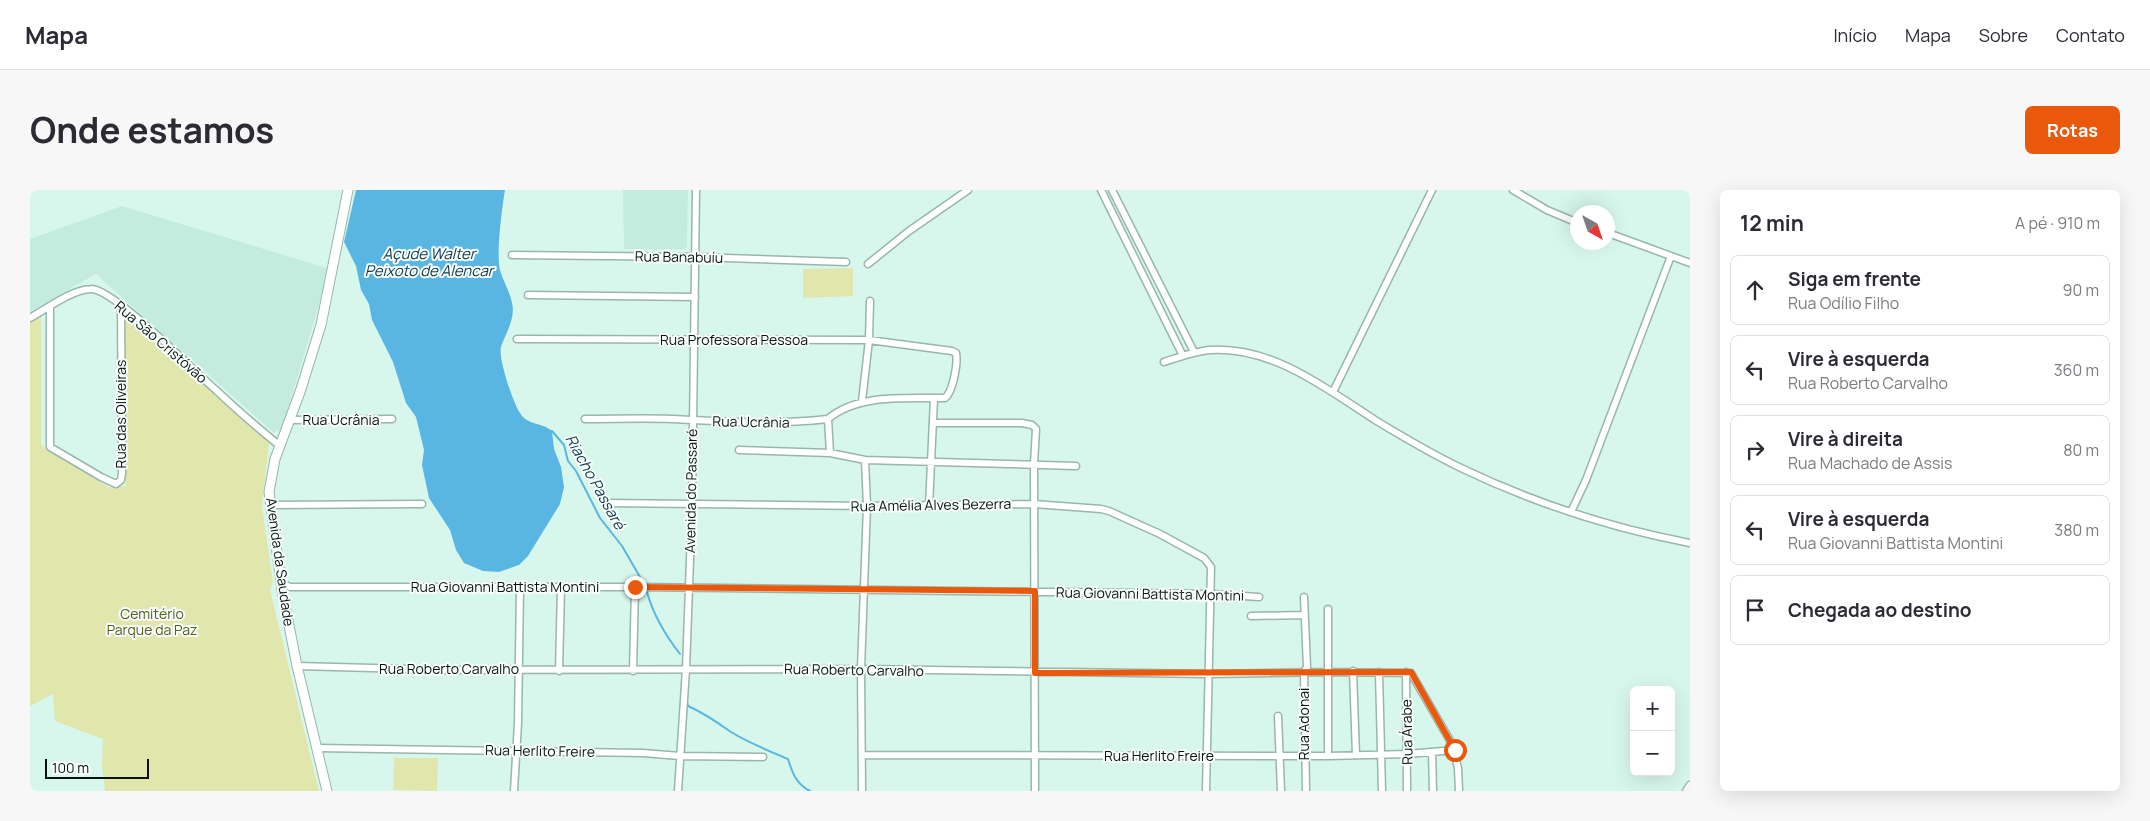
<!DOCTYPE html>
<html lang="pt">
<head>
<meta charset="utf-8">
<style>
  :root { --surface:#fff; --page:#f7f7f7; --text:#2b2b33; --muted:#7c7c81; --line:#e1e1e2; --accent:#ea580c }
  body { margin:0; font-family:Manrope,sans-serif; background:var(--page); color:var(--text) }
  .controls { position:absolute; right:15px; bottom:15px; display:grid; overflow:hidden; border-radius:8px; box-shadow:0 5px 20px #0002 }
  .controls button { width:45px; height:45px; display:grid; place-items:center; padding:0; border:0; border-bottom:1px solid var(--line); background:var(--surface); color:var(--text); font:25px sans-serif }
  .compass { position:absolute; left:1540px; top:15px; width:45px; height:45px; border-radius:50%; background:var(--surface); box-shadow:0 5px 20px #0002; rotate:140deg }
  .scale { position:absolute; left:15px; bottom:12px; width:104px; box-sizing:border-box; padding-left:5px; border:2px solid #07120f; border-top:0; font-size:14px; line-height:18px; white-space:nowrap; color:#07120f; -webkit-text-stroke:4px #f7fefb; paint-order:stroke }
  .stop { position:absolute; width:15px; height:15px; margin:-11px; border:4px solid #ea580c; border-radius:50%; background:#fff }
  .stop.end { background:#ea580c; border-color:#fff; box-shadow:0 1px 5px #0008 }
  .list { margin:0; padding:0; list-style:none }
  h2 { display:flex; justify-content:space-between; align-items:center; height:65px; margin:0; padding:0 20px; font-size:21px }
  h2 small { font-size:16px; font-weight:400; color:var(--muted) }
  .list li { display:grid; grid-template-columns:32px 1fr auto; gap:15px; align-items:center; box-sizing:border-box; height:70px; margin:0 10px 10px; padding:0 10px; border:1px solid var(--line); border-radius:8px }
  .list b { display:block; font-size:19px; white-space:nowrap }
  .list p { margin:0; font-size:16px; white-space:nowrap; color:var(--muted) }
  .list em { font-size:16px; font-style:normal; color:var(--muted) }
  .icon { flex:none; width:28px; height:28px; fill:none; stroke:currentColor; stroke-width:2; stroke-linecap:round; stroke-linejoin:round }
  .map { position:relative; flex:none; width:1660px; height:601px; overflow:hidden; border-radius:8px }
  header { display:flex; align-items:center; gap:30px; box-sizing:border-box; height:70px; padding:0 25px; background:var(--surface); border-bottom:1px solid var(--line) }
  header strong { font-size:24px }
  nav { display:flex; gap:28px; margin-inline-start:auto; font-size:18px }
  .intro { display:flex; align-items:center; justify-content:space-between; box-sizing:border-box; height:120px; padding:0 30px }
  h1 { margin:0; font-size:35px }
  .button { padding:12px 22px; border-radius:8px; background:var(--accent); color:#fff; font-size:18px; font-weight:700 }
  main { display:flex; gap:30px; padding:0 30px }
  aside { flex:1; background:var(--surface); border-radius:8px; box-shadow:0 5px 20px #0002 }
  .map>svg:first-child { display:block }
  .built { fill:#c4ecde }
  .green { fill:#e1e6ad }
  .water { fill:#59b6e3 }
  .lines { fill:none; stroke-linecap:round; stroke-linejoin:round }
  .stream { stroke:#59b6e3; stroke-width:2 }
  .street-casing { stroke:#98b6ab; stroke-width:9 }
  .secondary-casing { stroke:#98b6ab; stroke-width:11 }
  .street { stroke:#fff; stroke-width:6 }
  .secondary { stroke:#fff; stroke-width:9 }
  .route { stroke:#ea580c; stroke-width:6 }
  .labels { text-anchor:middle; stroke-width:4; stroke-linejoin:round; paint-order:stroke }
  .street-label { font-size:14px; fill:#07120f; stroke:#f7fefb }
  .park-label { font-size:14px; fill:#595c1e; stroke:#f7fefb }
  .water-label { font-size:15px; font-style:italic; fill:#0e384b; stroke:#f7fefb }
</style>
</head>
<body>
<header>
<strong>Mapa</strong>
<nav><a>Início</a><a>Mapa</a><a>Sobre</a><a>Contato</a></nav>
</header>
<div class="intro"><h1>Onde estamos</h1><a class="button">Rotas</a></div>
<main>
<div class="map">
<svg width="1660" height="601" viewBox="0 0 1660 601">
  <rect width="100%" height="100%" fill="#d8f7ec"/>
  <path class="built" d="M593,0H658L657,57L655,59H594Z
    M92,16L300,79L252,238L244,243L66,84L0,122V49Z"/>
  <path class="green" d="M823,78V106L773,108V79Z
    M11,124V255L79,297L96,296L92,126L97,124L239,253L232,316L243,392L240,400L289,601H75L72,576L73,549L25,531L23,504L0,516V130Z
    M364,568H408L407,601L363,600Z"/>
  <path class="water" d="M326,0H475C472,18 466,64 470,80C473,91 480,102 482,113C486,129 475,144 471,157C468,168 483,213 490,223C498,236 512,232 522,241L524,259L531,277L534,297L530,314L498,366L489,375L469,382L453,381L434,373L426,360L420,340L399,308L392,275L394,260L386,227L376,213L363,172L342,130L339,114L331,100L326,76L314,52Z"/>
  <g class="lines">
    <path class="stream" d="M521,241H522L534,255L538,271L546,281L570,328L592,356L610,387
      M617,402C623,424 636,446 650,464
      M657,512L658,516C674,523 687,532 701,542C719,553 739,561 758,569C762,582 766,594 780,601"/>
    <g class="street-casing">
      <path id="street" d="M1071,0L1153,166
        M1082,0L1164,162
        M1483,0L1517,20L1548,33
        M1578,43L1660,73
        M482,65L666,67L816,72
        M838,74L879,41L938,0
        M498,105L665,107
        M20,117V257L71,287L86,294L91,290L92,283L91,115
        M0,128C16,119 43,99 61,99C83,98 166,183 187,201C207,220 228,238 250,256
        M487,149L839,150L922,161L926,163C928,173 923,202 915,208C877,209 828,203 798,229
        M1134,172C1149,167 1165,161 1181,160C1242,156 1297,199 1345,230C1373,247 1402,264 1431,278C1504,313 1581,338 1660,353
        M1303,202L1402,0
        M832,211L839,150L840,111
        M555,229C584,229 613,228 642,229C695,232 746,235 798,229
        M798,229L800,263L835,270L1046,276
        M260,230L362,229
        M903,233H992L1002,235L1006,239L1004,274L1005,601
        M709,260L800,263
        M577,313L837,316L1004,314L1071,319L1079,321L1130,344L1174,368L1181,377L1176,601
        M240,315L392,314
        M899,316L904,208
        M1541,322L1556,290L1641,66
        M251,393L260,397H605L1182,404L1229,407
        M1274,407L1277,477L1274,482L1276,601
        M1221,426L1274,425
        M267,476L418,480L831,479L1178,484L1298,482L1381,483L1422,554L1428,578L1429,601
        M529,481L531,397
        M603,481L605,397
        M1323,481L1326,565
        M1349,482L1352,601
        M1376,482L1377,601
        M1248,526L1251,601
        M287,558L613,563L650,566L733,567
        M1402,562L1403,601
        M833,565L1298,566L1377,564L1425,560
        M1298,566V419
        M484,601L488,533L490,397
        M648,601L656,479L662,315L666,0
        M832,601L831,479L837,316L835,270
        M1656,601L1660,595"/>
    </g>
    <g class="secondary-casing">
      <path id="secondary" d="M297,601L267,476L252,400L239,302L245,269L270,202L291,135L318,0"/>
    </g>
    <use href="#street" class="street"/>
    <use href="#secondary" class="secondary"/>
  </g>
  <g class="lines">
    <path class="route" d="M605,397L1005,401V483L1381,482L1425,560"/>
  </g>
  <g class="labels">
    <g class="street-label">
      <text transform="translate(649 67) rotate(1)" y="5">Rua Banabuíu</text>
      <text x="704" y="155">Rua Professora Pessoa</text>
      <text transform="translate(131 152) rotate(41)" y="5">Rua São Cristóvão</text>
      <text transform="translate(91 224) rotate(-90)" y="5">Rua das Oliveiras</text>
      <text x="311" y="235">Rua Ucrânia</text>
      <text transform="translate(721 232) rotate(1)" y="5">Rua Ucrânia</text>
      <text transform="translate(661 301) rotate(-89)" y="5">Avenida do Passaré</text>
      <text transform="translate(901 315) rotate(-1)" y="5">Rua Amélia Alves Bezerra</text>
      <text transform="translate(250 372) rotate(82)" y="5">Avenida da Saudade</text>
      <text x="475" y="402">Rua Giovanni Battista Montini</text>
      <text transform="translate(1120 404) rotate(1)" y="5">Rua Giovanni Battista Montini</text>
      <text x="419" y="484">Rua Roberto Carvalho</text>
      <text transform="translate(824 480) rotate(1)" y="5">Rua Roberto Carvalho</text>
      <text transform="translate(1274 534) rotate(-90)" y="5">Rua Adonai</text>
      <text transform="translate(1377 542) rotate(-91)" y="5">Rua Árabe</text>
      <text transform="translate(510 561) rotate(1)" y="5">Rua Herlito Freire</text>
      <text x="1129" y="571">Rua Herlito Freire</text>
    </g>
    <g class="park-label">
      <text x="122" y="429">Cemitério<tspan x="122" dy="16">Parque da Paz</tspan></text>
    </g>
    <g class="water-label">
      <text x="399" y="69">Açude Walter<tspan x="399" dy="17">Peixoto de Alencar</tspan></text>
      <text transform="translate(565 292) rotate(61)" y="5">Riacho Passaré</text>
    </g>
  </g>
</svg>
<div class="controls">
<button>+</button>
<button>−</button>
</div>
<svg class="compass" viewBox="-18 -18 36 36"><path d="M0-13l5 13h-10z" fill="#e53935"/><path d="M0 13l5-13h-10z" fill="#7c7c81"/></svg>
<div class="scale">100 m</div>
<div class="stop" style="left:1425px;top:560px"></div>
<div class="stop end" style="left:605px;top:397px"></div>
</div>
<aside>
<h2>12 min<small>A pé · 910 m</small></h2>
<ul class="list">
<li><svg class="icon" aria-label="ahead" viewBox="0 0 24 24"><path d="M12 20V5M6 11l6-6 6 6"/></svg><div><b>Siga em frente</b><p>Rua Odílio Filho</p></div><em>90 m</em></li>
<li><svg class="icon" aria-label="left" viewBox="0 0 24 24"><path d="M17 20v-9H6M10 6l-5 5 5 5"/></svg><div><b>Vire à esquerda</b><p>Rua Roberto Carvalho</p></div><em>360 m</em></li>
<li><svg class="icon" aria-label="right" viewBox="0 0 24 24"><path d="M7 20v-9h11M14 6l5 5-5 5"/></svg><div><b>Vire à direita</b><p>Rua Machado de Assis</p></div><em>80 m</em></li>
<li><svg class="icon" aria-label="left" viewBox="0 0 24 24"><path d="M17 20v-9H6M10 6l-5 5 5 5"/></svg><div><b>Vire à esquerda</b><p>Rua Giovanni Battista Montini</p></div><em>380 m</em></li>
<li><svg class="icon" aria-label="arrive" viewBox="0 0 24 24"><path d="M6 21V4h12l-3 4 3 4H6"/></svg><div><b>Chegada ao destino</b></div></li>
</ul>
</aside>
</main>
</body>
</html>
